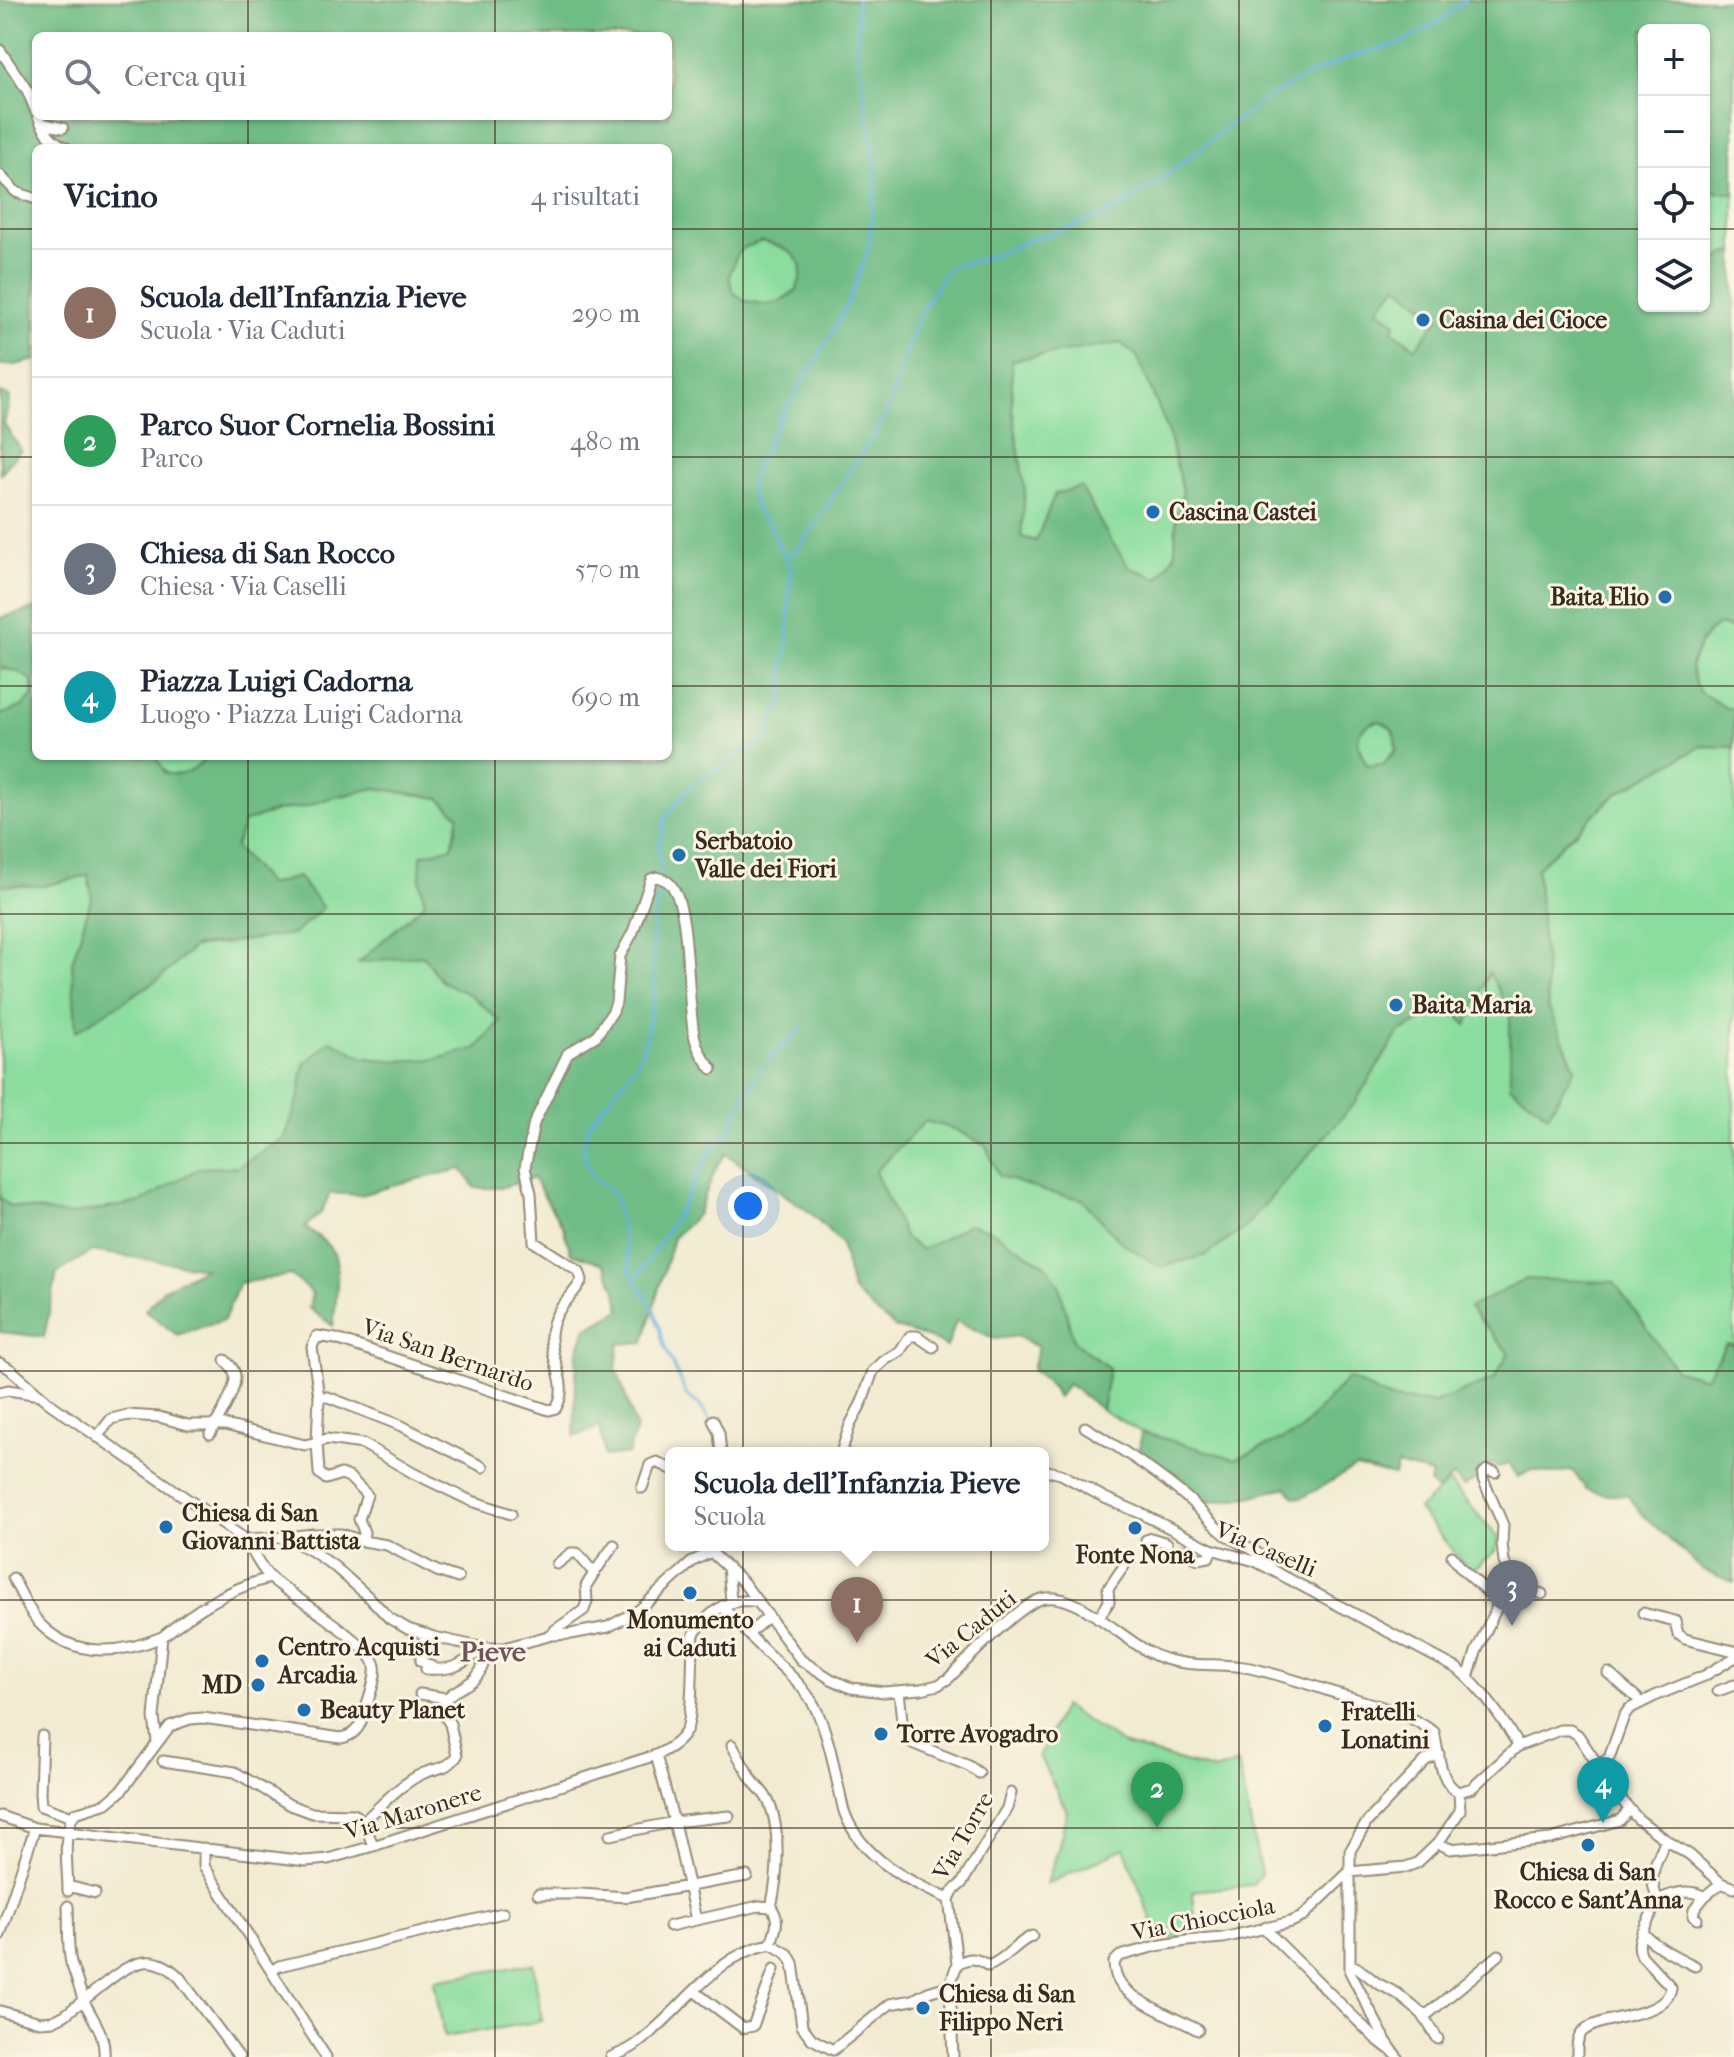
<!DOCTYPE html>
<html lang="it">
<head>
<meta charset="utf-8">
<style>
  :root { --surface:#fff; --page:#f2f2f3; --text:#1f2937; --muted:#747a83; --line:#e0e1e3; --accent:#111827 }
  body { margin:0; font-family:"IM FELL French Canon",serif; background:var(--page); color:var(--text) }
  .controls { position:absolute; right:24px; top:24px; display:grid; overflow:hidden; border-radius:12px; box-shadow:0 2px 6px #0004 }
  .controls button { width:72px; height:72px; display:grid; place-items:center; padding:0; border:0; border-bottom:2px solid var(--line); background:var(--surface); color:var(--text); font:40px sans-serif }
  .you { position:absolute; left:748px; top:1206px; width:28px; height:28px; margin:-20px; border:6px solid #fff; border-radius:50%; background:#1a73e8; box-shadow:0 0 0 12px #1a73e833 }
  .badge { display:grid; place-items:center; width:52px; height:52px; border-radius:50%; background:var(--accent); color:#fff; font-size:26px; font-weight:700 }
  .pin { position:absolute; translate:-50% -66px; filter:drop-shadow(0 2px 4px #0008) }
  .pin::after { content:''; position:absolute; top:42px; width:28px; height:24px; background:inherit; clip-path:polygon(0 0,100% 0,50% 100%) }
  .popup { position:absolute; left:665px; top:1447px; width:384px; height:104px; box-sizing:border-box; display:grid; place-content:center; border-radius:12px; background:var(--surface); filter:drop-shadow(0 2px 6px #0005); font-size:26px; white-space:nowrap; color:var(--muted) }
  .popup b { font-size:30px; color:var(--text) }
  .popup::after { content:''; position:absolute; left:50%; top:100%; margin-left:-16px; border:16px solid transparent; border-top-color:var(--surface) }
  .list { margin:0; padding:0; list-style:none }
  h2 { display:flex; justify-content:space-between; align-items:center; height:104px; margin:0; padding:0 32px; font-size:34px }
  h2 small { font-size:26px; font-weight:400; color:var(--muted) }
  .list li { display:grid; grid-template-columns:52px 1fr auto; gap:24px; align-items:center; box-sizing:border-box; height:128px; padding:0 32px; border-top:2px solid var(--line) }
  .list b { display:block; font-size:30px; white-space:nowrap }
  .list p { margin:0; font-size:26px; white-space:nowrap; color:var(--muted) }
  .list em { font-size:26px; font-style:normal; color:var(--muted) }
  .icon { flex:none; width:44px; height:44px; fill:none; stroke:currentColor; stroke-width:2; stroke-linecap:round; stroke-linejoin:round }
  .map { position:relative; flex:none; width:1734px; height:2057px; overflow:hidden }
  .search { position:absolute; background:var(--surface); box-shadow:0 2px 6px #0004; left:32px; top:32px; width:640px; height:88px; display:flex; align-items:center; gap:20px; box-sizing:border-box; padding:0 28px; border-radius:12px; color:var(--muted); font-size:30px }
  .panel { position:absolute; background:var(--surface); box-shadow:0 2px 6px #0004; left:32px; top:144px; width:640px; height:616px; border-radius:12px }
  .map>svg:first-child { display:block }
  .green { fill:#8add9e; stroke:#62845e; stroke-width:2 }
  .forest { fill:#6fbc85; stroke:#557352; stroke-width:2; fill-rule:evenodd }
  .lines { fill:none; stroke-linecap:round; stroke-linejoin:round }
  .stream { stroke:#65b3df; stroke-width:3 }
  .street-casing { stroke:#968a78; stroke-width:13 }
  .street { stroke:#fff; stroke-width:9 }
  .grid { fill:none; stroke:#3b2a1e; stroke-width:2; stroke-opacity:0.55 }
  .poi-dot { fill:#1f6fb2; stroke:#fcf5e5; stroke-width:3 }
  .labels { text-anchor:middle; stroke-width:6; stroke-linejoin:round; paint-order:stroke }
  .poi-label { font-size:24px; font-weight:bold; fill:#3b2a1e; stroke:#fcf5e5; text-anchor:start }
  .street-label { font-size:24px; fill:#3b2a1e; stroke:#fcf5e5 }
  .quarter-label { font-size:28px; font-weight:bold; fill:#6e535a; stroke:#fcf5e5 }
</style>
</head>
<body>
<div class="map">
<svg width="1734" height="2057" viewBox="0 0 1734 2057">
  <rect width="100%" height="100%" fill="#fcf5e5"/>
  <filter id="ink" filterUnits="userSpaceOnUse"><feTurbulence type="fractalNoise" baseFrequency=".0125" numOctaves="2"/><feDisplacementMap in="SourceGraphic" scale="16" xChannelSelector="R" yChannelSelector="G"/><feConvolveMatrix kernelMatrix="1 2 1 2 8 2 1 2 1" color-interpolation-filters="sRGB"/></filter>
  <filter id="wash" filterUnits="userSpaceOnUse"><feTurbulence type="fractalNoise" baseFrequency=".006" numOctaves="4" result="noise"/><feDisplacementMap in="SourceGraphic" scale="32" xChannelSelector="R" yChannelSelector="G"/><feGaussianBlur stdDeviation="1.8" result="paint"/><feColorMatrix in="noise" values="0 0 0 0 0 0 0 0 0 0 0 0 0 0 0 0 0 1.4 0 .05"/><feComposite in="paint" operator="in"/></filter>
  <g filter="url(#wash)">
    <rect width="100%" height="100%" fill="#f1ebd1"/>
    <path class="green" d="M1704,191L1734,193V252L1726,254L1707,266H1704Z
      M762,241C776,244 800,252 801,270C802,276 798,284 797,289L779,302L763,304L745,301L733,292L729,276L737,253L743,248Z
      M1397,285L1439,318L1416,348L1391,330L1378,309Z
      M1121,343L1137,355L1149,384L1167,429L1183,492L1176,521L1175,554L1159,578L1130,568L1108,537L1055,494L1036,541L1020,537L1025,491L1012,408V360Z
      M1718,625L1734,629V709L1726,708L1700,692L1695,684L1691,665L1700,643L1709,632Z
      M0,667L18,672L32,680L33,696L22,707L0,715Z
      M1379,721C1396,727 1394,734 1396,750L1383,764L1368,766C1356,747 1350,727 1379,721Z
      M1702,746L1734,747V1345L1726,1344L1706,1378L1676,1370L1614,1283L1509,1352L1494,1379L1435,1403L1390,1399L1348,1378L1298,1433L1235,1459L1141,1432L1102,1410L1109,1368L1074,1342L1047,1266L1021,1251L921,1250L905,1238L874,1172L925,1121L955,1129L986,1146L1000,1176L1047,1192L1082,1199L1121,1242L1354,1104L1399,1032L1451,1007L1466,1024L1490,971L1510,1012V1086L1575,1068L1548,1007L1537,868L1616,794Z
      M156,756H207C192,777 166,786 156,756Z
      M375,788L439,798L459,816L452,847L420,879L425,903L359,962L424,955L441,981L471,995L500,1021L477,1049L437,1059L399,1061L364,1058L304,1064L299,1097L286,1137L238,1167L199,1168L141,1202L69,1215L10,1206L0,1198V885L43,886L88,875L92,896L72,963L159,979L194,947L230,943L298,877L269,885L235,847L244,822L276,811L303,807L327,799Z
      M1449,1482L1498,1537C1501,1553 1482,1562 1471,1572L1418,1509Z
      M1063,1706L1125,1745L1215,1771L1238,1763L1261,1874L1252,1885L1193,1891L1196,1934L1160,1941L1124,1848L1047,1884L1059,1846L1067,1811L1039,1756Z
      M533,1964L542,2021L444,2037L434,1980Z"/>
    <path class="forest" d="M0,0H1734V193L1704,191V30H1644V306H1704V266H1707L1726,254L1734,252V629L1718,625L1709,632L1700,643L1691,665L1695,684L1700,692L1726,708L1734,709V747L1701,746L1616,794L1537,868L1548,1007L1575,1068L1548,1115L1510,1086V1012L1489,972L1467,1025L1451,1007L1399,1032L1354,1104L1243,1229L1207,1255L1160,1267L1121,1242L1082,1199L1047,1192L999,1176L986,1146L955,1129L925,1121L875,1172L905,1238L922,1250L969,1224L990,1230L1047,1266L1059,1285L1074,1342L1109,1368L1102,1410L1068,1384L1057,1398L1054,1389L1032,1369L1038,1347L1017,1336L996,1339L956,1321L947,1347L932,1339L896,1328L873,1310L852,1290L841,1243L811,1213L726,1154L717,1166L697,1215L673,1238L644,1342L619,1344L616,1367L636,1428L628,1454L605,1457L600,1426L574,1437L577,1354L586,1328L621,1310L615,1287L604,1264L571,1253L563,1227L533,1178L500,1188H475L462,1169L421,1178L360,1195L330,1193L321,1213L305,1227C315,1234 327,1242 334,1254C341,1267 335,1310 333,1326L309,1308L312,1293L291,1275L239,1283L224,1320L177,1335L145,1310L164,1289L205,1268L92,1251L57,1273L44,1337L0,1332V1198L10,1206L69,1215L141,1202L199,1168L238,1167L285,1137L299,1097L304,1064L331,1040L364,1058L399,1061L437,1059L477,1048L500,1021L471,995L441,981L423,955L358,963L425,903L420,879L421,855L452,847L459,816L439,798L375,788L327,799L303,807L276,811L244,822L235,847L269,885L298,877L323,908L294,934L194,947L159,979L76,1031L72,963L92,896L88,875L43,886L0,885V715L22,707L33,696L32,680L18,672L0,667V618L36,608V756H156L165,773C183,778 196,770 207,756H668V148H36V360L15,365H0ZM36,36H668V116H36ZM762,241C776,244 800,252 801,270C802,276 798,284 797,290L779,302L764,304L745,301L733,292L729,276L738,253L743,248ZM1397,285L1439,318L1416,348L1392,330L1396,323L1378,309ZM1121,343L1137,356L1149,384L1167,428L1183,492L1176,521L1175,554L1159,578L1130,568L1108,536L1081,487L1055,494L1036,541L1021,537L1025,491L1012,408V360ZM1379,721C1396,727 1395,734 1396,751L1383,764L1368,766C1356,747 1350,727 1379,721Z
      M0,393L10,397L4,424L21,450L0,474Z
      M1526,1279L1614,1282L1676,1370L1706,1378L1726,1344L1734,1345V1582L1704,1571L1644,1516L1627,1495H1608L1586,1489L1572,1470L1553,1474L1532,1470L1518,1477L1509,1463L1498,1468L1494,1464C1485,1464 1485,1470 1482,1477L1463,1487L1453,1476L1437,1491L1430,1484L1432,1474L1397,1465L1394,1476L1356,1467L1302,1498L1294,1497L1287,1487L1249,1497L1211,1502L1194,1498L1139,1455L1141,1432L1235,1459L1298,1433L1348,1378L1390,1399L1435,1403L1494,1379L1509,1353L1469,1308Z"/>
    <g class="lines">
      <path class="stream" d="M787,558L791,556L809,533L876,431L888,409L910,338L922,310L946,271L955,266L989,257L1034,238L1074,226L1113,211L1151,187L1235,121L1267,98L1316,71L1350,57L1401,43L1441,20L1465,0
        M661,874L658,847L662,837L663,825L668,815L692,784L764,740L784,695L783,671L788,641L790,568L787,558L780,549L770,524L759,514L754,504L751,490L752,476L780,418L831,335L851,296L868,250L876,183V167L857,52V0
        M662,882V891L653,917V965L655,992L645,1042L637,1064L591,1121C582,1138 581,1162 595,1178C601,1185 610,1189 615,1196L630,1270L635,1280L654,1309L664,1345L687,1396L700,1405L709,1419
        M767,1059L803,1028
        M635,1280L678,1213L709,1153L732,1125L743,1098L763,1066"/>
    </g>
  </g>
  <g filter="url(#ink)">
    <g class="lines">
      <g class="street-casing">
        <path id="street" d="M0,50L27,90L36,112
          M38,116C44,131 51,141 67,148
          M41,123L63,128
          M0,175L16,192L36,199
          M0,1363L10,1369L49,1403L245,1539L286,1537L312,1551L335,1567L371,1599L389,1618L408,1629L434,1637L484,1648H504L552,1635L571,1634L608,1627L639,1610L693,1561L711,1552
          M0,1392L8,1390L40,1395
          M319,1397H328L402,1426L483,1467
          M713,1420L719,1433L721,1453
          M1085,1427C1120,1448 1155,1471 1186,1497C1200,1509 1211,1524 1226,1535C1245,1548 1256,1546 1270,1567
          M210,1434C217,1421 236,1392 235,1377C235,1370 230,1365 225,1360
          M97,1437L111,1419L128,1415L159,1417L188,1425H225L305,1445L317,1442L319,1397L312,1347L317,1336L336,1339L549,1410L556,1408C571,1383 549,1361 551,1334C554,1307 571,1300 582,1280L579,1271L534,1242L531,1193L525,1168L534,1123L568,1053L596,1036L613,1011L616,1002L620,956L633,932L651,879L657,877C658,877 667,881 668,882C693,902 685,1009 696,1042C699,1052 705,1061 712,1069
          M841,1453L850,1425L862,1402L873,1371L885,1360L900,1351L910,1336H917L933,1347
          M1043,1470L1061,1474L1105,1498L1140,1513L1211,1549L1255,1561L1272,1570L1458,1669C1481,1688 1504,1720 1518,1746
          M1495,1472L1487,1470L1483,1474V1479L1503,1525L1502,1544L1504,1562L1515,1584L1518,1586L1542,1594
          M642,1488L650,1465L657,1462L671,1469
          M286,1537L313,1534H341L363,1541L387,1545L437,1571L458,1578
          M1146,1540L1151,1538L1167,1543
          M363,1541L364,1532L359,1519L367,1495L349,1477L341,1474L326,1479L319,1473L317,1442L327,1439L363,1444L413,1473L469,1500L511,1514
          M1180,1550L1198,1559L1209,1557L1211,1549
          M711,1552L743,1582L801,1660L831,1679L851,1688L884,1692L921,1689L938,1685L948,1679C967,1660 1018,1606 1041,1599C1079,1588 1129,1649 1165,1659C1193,1668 1221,1662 1250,1668C1277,1674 1305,1683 1332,1692C1366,1702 1405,1711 1434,1732C1439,1752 1439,1783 1459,1792L1472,1788L1518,1746L1560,1730H1570L1578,1735L1620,1798L1638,1819L1666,1840L1690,1855L1721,1883L1734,1888
          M1452,1556L1462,1569L1495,1599L1497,1607L1476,1652L1468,1678
          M728,1567L731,1601
          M594,1573L614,1545
          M13,1578C20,1592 31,1616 43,1627C76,1658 122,1654 162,1637
          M722,1606C737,1623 753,1639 769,1655C785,1670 803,1685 814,1705C826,1728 832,1755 837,1781C840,1790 841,1801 844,1811C860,1857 907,1881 949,1899L957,1964L950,1985L953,2057
          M1643,1613L1675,1621L1678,1634L1685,1639L1734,1651
          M1098,1618L1109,1602L1108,1589L1124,1566
          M426,1634L421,1650V1661L434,1668
          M748,1634L769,1616
          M552,1635L555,1630L584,1610L587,1601L586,1586L594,1573L577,1553H571L557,1564
          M426,1669C455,1671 462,1664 484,1648
          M1608,1673L1637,1698L1640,1703
          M899,1691L902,1721L912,1743L969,1766L979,1773
          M1718,1691L1734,1685
          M420,1694L446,1698
          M443,1704C452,1685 478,1689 484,1661L504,1648
          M42,1736L40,1793L41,1806L72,1817
          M157,1742L154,1717L162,1637C194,1611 229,1588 270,1578
          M732,1745C738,1756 744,1767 751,1778C755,1785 762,1790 766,1797C782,1823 778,1879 771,1907
          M656,1755L674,1822L696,1920L759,1906L771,1907C781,1920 775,1930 771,1944
          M163,1761L235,1772L290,1805L312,1813L353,1814L364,1821
          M1599,1765L1609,1758L1624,1716L1629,1709L1655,1696L1704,1676L1734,1658
          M0,1816L35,1828
          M610,1835L674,1822L729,1816
          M1438,1843L1450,1849L1551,1839L1620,1820L1629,1810
          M373,1846L364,1821C383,1804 401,1783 424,1773C437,1768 449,1768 457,1756L450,1724L445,1716
          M204,1848V1866L326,2057
          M68,1886L95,1893
          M68,1891C68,1868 61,1832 75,1813L107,1803L121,1791L170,1726L190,1719L203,1718L341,1738C358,1735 361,1723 366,1708C369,1695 377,1679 375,1666C373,1646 291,1595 273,1580C261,1570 253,1552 245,1539
          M538,1894H581L626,1897L747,1876
          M949,1899L953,1891L962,1883L1007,1808L1011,1793
          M1657,1900C1672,1894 1690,1887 1704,1897L1721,1883
          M68,1906C69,1924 67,1945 71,1963C75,1974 79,1987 83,1999C92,2019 106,2033 104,2057
          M1697,1919L1693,1916L1694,1910L1704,1897
          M670,1926L696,1920
          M1266,1927L1268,1932L1376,2039L1389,2049
          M1642,1932C1654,1946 1678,1958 1695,1966
          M0,1935L35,1828L306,1861L328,1859L373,1846L656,1755C667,1750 680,1743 686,1731C694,1716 691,1655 694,1634C711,1610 729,1596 759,1602
          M957,1964C969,1957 976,1957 988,1966C1004,1961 1016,1943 1032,1936
          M1350,1964L1358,1968L1377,1983L1398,1994L1422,2014L1429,2013L1499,1955
          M271,1971L279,1966L503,1913
          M694,1991L743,2028L753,2026L774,1969
          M0,2011L40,2022L53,2021L65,2015C76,2006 88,1997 99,1988C126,1966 151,1947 180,1978L239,2057
          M1422,2014L1438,2039
          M1198,2030C1178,2019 1136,2002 1122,1986C1116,1979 1114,1971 1114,1962L1120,1956L1156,1946L1187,1941L1223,1938L1291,1922L1302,1917L1349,1872L1406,1867L1417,1863L1438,1843L1460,1811L1459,1792
          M611,2057C619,2054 627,2051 634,2046C681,2014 711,1955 771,1944L788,1954L793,1963L802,2026L812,2039L833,2050L890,2004L913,2000L928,1992L950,1985
          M1397,2057L1386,2041L1350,1972V1851L1367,1822L1426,1760L1439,1754
          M1577,2057C1577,2049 1576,2039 1582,2032C1601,2014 1668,2019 1671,1987L1642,1956C1632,1938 1652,1920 1656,1902C1657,1896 1654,1890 1653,1883C1651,1870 1660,1852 1666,1840"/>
      </g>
      <use href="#street" class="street"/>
    </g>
  </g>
  <path class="grid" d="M248,0V36M495,0V36M743,0V2057M991,0V2057M1239,0V2057M1486,0V2057M248,116V148M495,116V148M0,229H36M668,229H1644M1704,229H1734M0,457H36M668,457H1734M0,686H36M668,686H1734M248,756V2057M495,756V2057M0,914H1734M0,1143H1734M0,1371H1734M0,1600H1734M0,1828H1734"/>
  <g class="poi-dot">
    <circle cx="1423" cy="320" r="8"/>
    <circle cx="1153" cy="512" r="8"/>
    <circle cx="1665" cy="597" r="8"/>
    <circle cx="679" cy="855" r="8"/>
    <circle cx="1396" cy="1005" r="8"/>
    <circle cx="166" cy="1527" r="8"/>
    <circle cx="1135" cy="1528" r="8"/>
    <circle cx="690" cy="1593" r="8"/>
    <circle cx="262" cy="1661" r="8"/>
    <circle cx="258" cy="1685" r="8"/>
    <circle cx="304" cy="1710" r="8"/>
    <circle cx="1325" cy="1726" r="8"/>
    <circle cx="881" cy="1734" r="8"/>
    <circle cx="1588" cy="1845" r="8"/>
    <circle cx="923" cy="2008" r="8"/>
  </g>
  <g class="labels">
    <g class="poi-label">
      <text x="1439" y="328">Casina dei Cioce</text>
      <text x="1169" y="520">Cascina Castei</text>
      <text x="1649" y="605" text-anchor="end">Baita Elio</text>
      <text x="695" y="849">Serbatoio<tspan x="695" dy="28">Valle dei Fiori</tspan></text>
      <text x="1412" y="1013">Baita Maria</text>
      <text x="182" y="1521">Chiesa di San<tspan x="182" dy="28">Giovanni Battista</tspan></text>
      <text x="1135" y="1563" text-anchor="middle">Fonte Nona</text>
      <text x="690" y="1628" text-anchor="middle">Monumento<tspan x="690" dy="28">ai Caduti</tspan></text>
      <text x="278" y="1655">Centro Acquisti<tspan x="278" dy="28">Arcadia</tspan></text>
      <text x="242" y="1693" text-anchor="end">MD</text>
      <text x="320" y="1718">Beauty Planet</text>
      <text x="1341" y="1720">Fratelli<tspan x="1341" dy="28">Lonatini</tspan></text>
      <text x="897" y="1742">Torre Avogadro</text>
      <text x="1588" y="1880" text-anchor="middle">Chiesa di San<tspan x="1588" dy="28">Rocco e Sant'Anna</tspan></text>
      <text x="939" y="2002">Chiesa di San<tspan x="939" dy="28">Filippo Neri</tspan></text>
    </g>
    <g class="street-label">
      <text transform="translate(448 1355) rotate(19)" y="8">Via San Bernardo</text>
      <text transform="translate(1266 1549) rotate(23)" y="8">Via Caselli</text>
      <text transform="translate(971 1629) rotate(-39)" y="8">Via Caduti</text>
      <text transform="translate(413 1812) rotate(-17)" y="8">Via Maronere</text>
      <text transform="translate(963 1836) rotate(-60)" y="8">Via Torre</text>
      <text transform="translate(1203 1919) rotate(-11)" y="8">Via Chiocciola</text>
    </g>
    <g class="quarter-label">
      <text x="493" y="1661">Pieve</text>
    </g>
  </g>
</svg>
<div class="controls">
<button>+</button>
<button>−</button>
<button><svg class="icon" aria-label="locate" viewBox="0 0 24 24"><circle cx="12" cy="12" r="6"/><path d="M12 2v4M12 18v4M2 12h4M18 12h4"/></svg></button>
<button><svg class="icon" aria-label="layers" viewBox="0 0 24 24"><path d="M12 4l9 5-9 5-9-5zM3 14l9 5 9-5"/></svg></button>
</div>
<div class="you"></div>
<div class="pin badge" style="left:857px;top:1643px;background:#8d6e63">1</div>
<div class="popup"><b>Scuola dell'Infanzia Pieve</b>Scuola</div>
<div class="pin badge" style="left:1157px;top:1828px;background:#2e9e5b">2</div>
<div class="pin badge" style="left:1512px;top:1626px;background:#6b7280">3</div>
<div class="pin badge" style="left:1603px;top:1823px;background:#0f9aa8">4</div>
<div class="search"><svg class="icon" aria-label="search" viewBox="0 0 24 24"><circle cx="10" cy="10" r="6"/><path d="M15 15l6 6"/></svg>Cerca qui</div>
<section class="panel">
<h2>Vicino<small>4 risultati</small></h2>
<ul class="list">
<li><span class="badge" style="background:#8d6e63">1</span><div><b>Scuola dell'Infanzia Pieve</b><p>Scuola · Via Caduti</p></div><em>290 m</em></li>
<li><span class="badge" style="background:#2e9e5b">2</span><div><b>Parco Suor Cornelia Bossini</b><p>Parco</p></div><em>480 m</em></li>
<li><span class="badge" style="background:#6b7280">3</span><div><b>Chiesa di San Rocco</b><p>Chiesa · Via Caselli</p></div><em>570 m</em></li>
<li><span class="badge" style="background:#0f9aa8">4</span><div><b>Piazza Luigi Cadorna</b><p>Luogo · Piazza Luigi Cadorna</p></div><em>690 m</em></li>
</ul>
</section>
</div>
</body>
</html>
